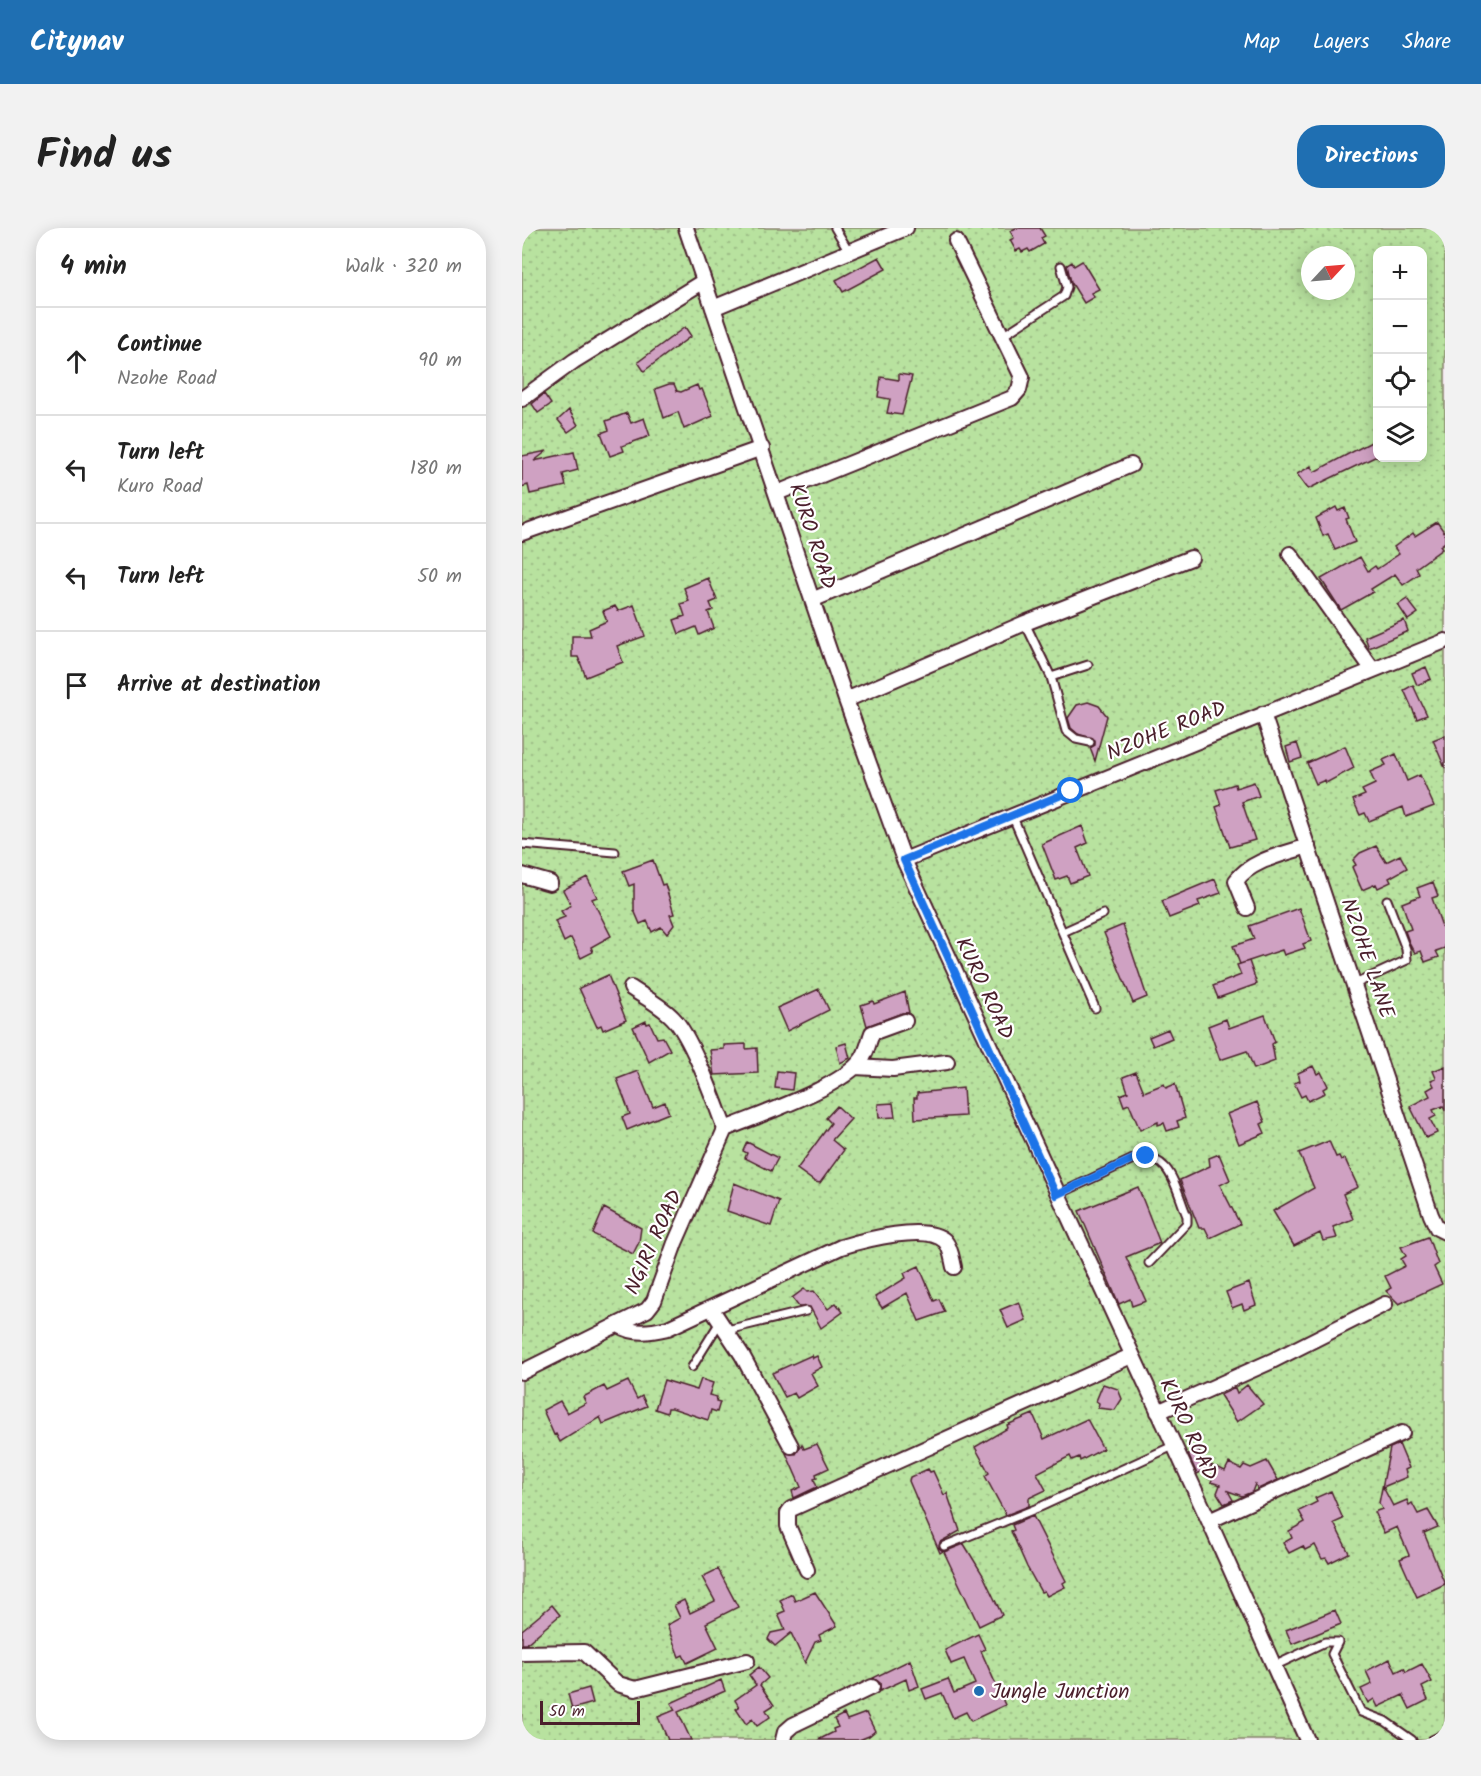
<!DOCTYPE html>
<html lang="en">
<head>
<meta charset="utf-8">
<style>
  :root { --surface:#fff; --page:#f2f2f2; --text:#222; --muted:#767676; --line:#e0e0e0; --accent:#1f6fb2 }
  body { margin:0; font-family:Kalam,sans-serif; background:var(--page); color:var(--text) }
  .controls { position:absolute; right:18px; top:18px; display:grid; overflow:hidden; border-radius:12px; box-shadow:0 3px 15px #0003 }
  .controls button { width:54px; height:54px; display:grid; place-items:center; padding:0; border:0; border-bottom:2px solid var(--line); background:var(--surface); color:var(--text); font:30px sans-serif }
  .compass { position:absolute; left:779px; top:18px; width:54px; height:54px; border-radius:50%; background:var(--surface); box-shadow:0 3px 15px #0003; rotate:64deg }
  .scale { position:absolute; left:18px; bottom:15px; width:100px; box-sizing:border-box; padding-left:6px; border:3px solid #4a1f2b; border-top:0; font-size:16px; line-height:21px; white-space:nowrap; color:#4a1f2b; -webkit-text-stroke:4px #fff; paint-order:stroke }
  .stop { position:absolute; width:18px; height:18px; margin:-14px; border:4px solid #1a73e8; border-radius:50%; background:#fff }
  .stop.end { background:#1a73e8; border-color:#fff; box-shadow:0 2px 6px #0008 }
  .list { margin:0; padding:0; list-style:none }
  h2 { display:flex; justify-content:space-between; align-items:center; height:78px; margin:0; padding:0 24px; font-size:26px }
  h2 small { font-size:20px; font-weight:400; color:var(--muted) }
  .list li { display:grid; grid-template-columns:39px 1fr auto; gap:18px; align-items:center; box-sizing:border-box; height:108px; padding:0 24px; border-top:2px solid var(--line) }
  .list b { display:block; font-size:22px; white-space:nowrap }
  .list p { margin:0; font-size:20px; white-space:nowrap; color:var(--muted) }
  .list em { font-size:20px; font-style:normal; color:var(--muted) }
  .icon { flex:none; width:33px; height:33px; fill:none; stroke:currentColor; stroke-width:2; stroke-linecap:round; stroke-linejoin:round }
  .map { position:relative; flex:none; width:923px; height:1512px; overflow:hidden; border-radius:24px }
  header { display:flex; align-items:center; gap:36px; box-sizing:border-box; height:84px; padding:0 30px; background:var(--accent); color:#fff }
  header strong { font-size:28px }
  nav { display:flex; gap:33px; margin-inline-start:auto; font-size:21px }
  .intro { display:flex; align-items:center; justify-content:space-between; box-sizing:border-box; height:144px; padding:0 36px }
  h1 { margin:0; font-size:42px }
  .button { padding:15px 27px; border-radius:24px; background:var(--accent); color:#fff; font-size:21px; font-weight:700 }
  main { display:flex; gap:36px; padding:0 36px }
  aside { flex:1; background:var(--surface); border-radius:24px; box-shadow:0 3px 15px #0003 }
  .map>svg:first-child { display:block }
  .grass { fill:url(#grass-dots); stroke:#818065; stroke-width:1.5; fill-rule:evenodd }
  .building { fill:#cfa1c2; stroke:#4a1f2b; stroke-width:1.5 }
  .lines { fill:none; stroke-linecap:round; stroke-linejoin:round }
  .service-casing { stroke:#4a1f2b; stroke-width:11 }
  .minor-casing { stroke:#4a1f2b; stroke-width:18 }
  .service { stroke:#fff; stroke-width:7 }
  .minor { stroke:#fff; stroke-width:14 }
  .route { stroke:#1a73e8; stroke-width:8 }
  .poi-dot { fill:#1f6fb2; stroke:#fff; stroke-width:2 }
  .labels { text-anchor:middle; stroke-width:4.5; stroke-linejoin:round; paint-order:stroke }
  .street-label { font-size:21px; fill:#4a1f2b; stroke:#fff }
  .poi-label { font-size:21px; fill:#4a1f2b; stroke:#fff; text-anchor:start }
</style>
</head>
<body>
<header>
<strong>Citynav</strong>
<nav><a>Map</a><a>Layers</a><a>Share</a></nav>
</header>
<div class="intro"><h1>Find us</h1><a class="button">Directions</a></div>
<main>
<aside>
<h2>4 min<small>Walk · 320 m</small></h2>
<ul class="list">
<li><svg class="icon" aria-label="ahead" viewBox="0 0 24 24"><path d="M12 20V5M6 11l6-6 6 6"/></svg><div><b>Continue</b><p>Nzohe Road</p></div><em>90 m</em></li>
<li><svg class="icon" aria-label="left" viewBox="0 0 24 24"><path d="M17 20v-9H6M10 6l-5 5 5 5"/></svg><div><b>Turn left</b><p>Kuro Road</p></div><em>180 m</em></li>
<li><svg class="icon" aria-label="left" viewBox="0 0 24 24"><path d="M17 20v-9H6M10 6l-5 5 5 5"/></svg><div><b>Turn left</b></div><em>50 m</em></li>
<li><svg class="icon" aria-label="arrive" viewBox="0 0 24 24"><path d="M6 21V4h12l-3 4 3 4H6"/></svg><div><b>Arrive at destination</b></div></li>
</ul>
</aside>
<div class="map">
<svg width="923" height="1512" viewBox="0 0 923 1512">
  <defs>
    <pattern id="grass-dots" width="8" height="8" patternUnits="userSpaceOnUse" patternTransform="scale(1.5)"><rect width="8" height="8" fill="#b8e29f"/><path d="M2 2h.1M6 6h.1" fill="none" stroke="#a0c189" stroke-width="1.8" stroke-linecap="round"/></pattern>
  </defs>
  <rect width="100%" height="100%" fill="#f5ecf3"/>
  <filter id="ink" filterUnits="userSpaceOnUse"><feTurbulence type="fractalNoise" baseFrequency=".0167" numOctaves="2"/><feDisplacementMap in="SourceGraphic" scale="12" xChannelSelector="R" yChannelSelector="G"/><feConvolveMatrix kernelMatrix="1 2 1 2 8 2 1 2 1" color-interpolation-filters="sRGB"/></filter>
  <g filter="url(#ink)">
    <path class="grass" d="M0,0H923V1512H0ZM856,22H900V230H856ZM788,27H824V63H788Z"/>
    <path class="building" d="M494,0H518L523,8L519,10L522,16L508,24L506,21L500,24L498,21L494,23L488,12L492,10L488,3Z
      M357,29L364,41L321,64L314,52Z
      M560,33L577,61L569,65L572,69L562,75L549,54L545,37L550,34L552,38Z
      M163,99L169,108L122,143L116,134Z
      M377,146L390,148L380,187L365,185L368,171L356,169L359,149L377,152Z
      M147,156H152L155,163L159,164L175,157L177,162L180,161L191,188L162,201L156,184L142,190L133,161Z
      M22,166L29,176L16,185L10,176Z
      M47,182L56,197L46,204L36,192Z
      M105,185L109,195L122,190L128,208L100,218L102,223L88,228L79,205L87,202L84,193Z
      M855,211V228L786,261L775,246L789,238L792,244Z
      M25,223L12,233L52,224L56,242L41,246L44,258L8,266L6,257L0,259V228Z
      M814,279L816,283L823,280L827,290L824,291L833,314L813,322L806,306L801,308L794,290Z
      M915,294L923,305V314L918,318L920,321L894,340L897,346L881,357L873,346L849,361L851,364L819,382L799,351L838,329L846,343L853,338L855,341L877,326L872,319L891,305L893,308Z
      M186,350L195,372L188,375L191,382L186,384L192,400L177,407L174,399L157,406L152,392L163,388L159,376L167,373L162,360Z
      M885,371L896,385L886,392L876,377Z
      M112,377L123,408L95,418L101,434L64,449L56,429H50V408H69L67,401L85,393L81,383L93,378L96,383Z
      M882,392L886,403L847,420L843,409Z
      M904,439L909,451L895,457L890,445Z
      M891,457L905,487L895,491L882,462Z
      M566,474L577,478L585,488L573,533L568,520L573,517V512L556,506L549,500L546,490L555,477Z
      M923,507V540L911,512Z
      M775,515L780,530L768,534L764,519Z
      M823,518L832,540L804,555L803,552L794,556L785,535Z
      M874,526L885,553L898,547L912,578L884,589L881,579L847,593L843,585L838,587L831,572L843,567L840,562L853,556L848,544L864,537L861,532Z
      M732,554L737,568L720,574L733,612L708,619L694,579L699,577L694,562L713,556L714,560Z
      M560,598L566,615L555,620L566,648L548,655L545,648L534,652L520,616Z
      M854,618L864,634L878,627L885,640L867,650L869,654L856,660L854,656L840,662L830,639L834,637L831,632L838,625Z
      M131,632L140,657L143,656L152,686L148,687L152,697L145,706L139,699L130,704L125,693L118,696L112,682V656L107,658L101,643Z
      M65,649L75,669L70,671L89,708L69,719L71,724L59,730L49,710L42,714L33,693L43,689L39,683L49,677L41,662Z
      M693,651L699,665L676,673L678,678L647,690L640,673Z
      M911,654L916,668L910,670L923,707V720L914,723L917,729L903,734L899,723L893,725L887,714L883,703L889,701L880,675L898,668L895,660Z
      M777,680L789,713L781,716L783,720L762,727L760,722L718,736L711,718L732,711L727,698Z
      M601,697L625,769L611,775L582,705Z
      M727,733L735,756L696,770L691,758L719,747L715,737Z
      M86,747L104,792L81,802L79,797L75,799L57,760Z
      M297,761L307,782L265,803L255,780Z
      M383,764L387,785H380L345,798L339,777L351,773L352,776Z
      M743,787L753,814L750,816L753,833L732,841L725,823L698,832L686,798L704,791L707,800Z
      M124,793L125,796L128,795L135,810L141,809L148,822L127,834L111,799Z
      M646,801L650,810L631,818L627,809Z
      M324,815L328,830L318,835L314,818Z
      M224,816V821L235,820L236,845L192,847L188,822L202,821V817Z
      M791,838L795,846L799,844L806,858L801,861L803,865L786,873L783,867L779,869L772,855L778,853L776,845Z
      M923,838V883L921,878L911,882L914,888L908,891L915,905L904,910L888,878L908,868L905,862L912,858L909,852L914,850L911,843Z
      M116,843L131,879L143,874L147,885L105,902L100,889L108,886L95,851Z
      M255,843L272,845L270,862L253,860Z
      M614,844L622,864L642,856L644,860L653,856L663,890L655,893L657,899L645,903L642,895L636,897V894L618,902L607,876L602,878L598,867L606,864L601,849Z
      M441,860L443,888L393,891L392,870H395V865Z
      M735,874L743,894L739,896L743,905L717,916L705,886Z
      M371,875L373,889L357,890L356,876Z
      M315,878L329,891L310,912L322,922L298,955L293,954L275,941L309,895L304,890Z
      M807,913L814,929L817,928L819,932L823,931L836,959L821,966L831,991L811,999L815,1010L801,1013L798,1005L772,1018L751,983L792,960L777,925Z
      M225,914L256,930L249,943L223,930L225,925L221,923Z
      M697,926L708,952L698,957L718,996L688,1010L683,1000H677L658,952L688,938L687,930Z
      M212,955L257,973L249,998L205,983Z
      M616,959L638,1015L604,1029L624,1073L610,1078L608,1071L597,1076L557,983Z
      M82,980L119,1000L117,1014L111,1026L71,1006Z
      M906,1009L916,1036L912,1039L920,1056L877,1076L864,1063L869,1060L863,1048L883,1038L879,1031L884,1028L879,1019Z
      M397,1038L412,1073L417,1071L423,1084L397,1093L385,1065L360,1080L353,1069L384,1050L382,1045Z
      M727,1055L734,1077L722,1082L720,1076L710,1080L704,1064Z
      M282,1061L285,1064L292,1063L306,1081L314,1075L321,1084L299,1100L288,1079H277L270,1070Z
      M497,1074L504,1092L486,1100L478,1082Z
      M290,1127L291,1130L295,1128L300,1139L289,1145L296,1158L275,1170L272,1165L263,1169L250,1145Z
      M179,1151L191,1155L187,1167L195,1169L194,1173L198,1174L195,1184L189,1182L186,1192L150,1180H146L145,1185L133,1181L142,1152L175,1162Z
      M106,1153L115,1171L120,1168L125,1178L81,1196L78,1189L38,1214L34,1206L32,1207L21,1182L38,1173L45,1185L64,1175L61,1169L82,1158L85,1163Z
      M581,1156L596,1161L600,1171L593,1182L576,1180L577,1175L574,1173Z
      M725,1157L741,1176L715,1194L698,1167L713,1160L715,1165Z
      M511,1186L522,1211L565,1191L581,1221L558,1233L557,1229L550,1232L548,1228L515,1245L524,1262L507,1270V1278L484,1287L463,1248L467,1245L453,1219L486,1200L485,1197Z
      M280,1216L282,1221L295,1216L307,1240L294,1246L295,1250L292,1251L295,1259L272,1270L270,1263L279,1259L264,1225L274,1226Z
      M877,1216L887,1240L883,1242L885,1249L861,1259L871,1278L885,1272L887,1277L890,1275L896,1286L906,1282L916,1299L902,1305L923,1356L895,1369L878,1331L887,1327L875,1299L862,1305L852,1284L860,1281L857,1275L868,1220Z
      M676,1221L682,1234L691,1238L675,1246L666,1226Z
      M745,1233L756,1252L736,1261L733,1256L730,1264L720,1268L706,1263L711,1272L702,1276L695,1265L698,1257L689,1254L695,1239L703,1243L707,1235L719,1241L722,1237L729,1240Z
      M406,1241L408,1244L411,1243L422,1267L425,1265L438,1303L418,1314L417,1320L421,1323L418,1325L387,1253L388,1249Z
      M809,1263L821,1291L812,1295L827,1325L807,1335L804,1330L800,1331L793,1317L783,1322L781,1318L767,1325L761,1315L770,1310L767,1303L783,1294L777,1283L795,1274L793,1270Z
      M511,1288L544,1353L541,1355L543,1359L525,1368L522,1363L519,1364L505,1339L489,1303L492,1302L490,1297Z
      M442,1316L461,1347L480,1387L457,1398L422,1324Z
      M196,1341L216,1379L184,1395L196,1420L165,1435L161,1427L157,1429L145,1397L158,1390L152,1377L162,1372L168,1385L193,1373L180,1349Z
      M293,1364L315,1398L297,1407L299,1412L293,1414L283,1435L269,1405L253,1418L246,1411L249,1405L263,1402L256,1386L263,1383L258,1372L270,1366L273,1373Z
      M30,1377L38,1387L4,1416H0V1402Z
      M813,1382L819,1396L770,1416L764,1402Z
      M456,1406L463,1421L459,1423L483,1477L449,1493L444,1484L431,1490L420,1465L404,1471L400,1461L426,1451L432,1465L453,1456L442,1431L429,1436L423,1422Z
      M868,1431L874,1444L882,1440L884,1444L900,1436L910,1454L900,1459L906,1472L888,1481L881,1467L856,1479L852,1471L846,1475L839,1461L850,1456L844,1443Z
      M388,1432L397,1458L387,1462L384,1451L358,1463V1455L351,1450Z
      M237,1439L246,1450L238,1457L252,1477L244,1482L248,1489L235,1498L230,1491L224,1496L214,1481L217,1479L213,1472L234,1457L227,1447Z
      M199,1452L203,1463L156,1484L169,1512H146L136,1489L153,1482L149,1475Z
      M67,1460L71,1475L50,1481L46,1466Z
      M344,1485L353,1503L347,1508L337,1512H296L312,1504L311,1501L316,1499L312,1491L322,1486L325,1492Z"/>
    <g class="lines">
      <g class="service-casing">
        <path id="service" d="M313,0L328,25
          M482,107L542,68L545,59L539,38
          M503,395L529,449L544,503L554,511L568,514
          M529,449L566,437
          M490,587L573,780
          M0,616L93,624
          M541,704L581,686
          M833,756L885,732L884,721L865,672
          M535,967L611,931C649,922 653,960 665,988V995L627,1035
          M205,1102L284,1083
          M170,1139L198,1094
          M422,1318L518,1279L651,1218
          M752,1438L803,1414H816L810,1426L839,1484L863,1493L890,1512
          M910,1512L923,1506"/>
      </g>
      <g class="minor-casing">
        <path id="minor" d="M164,0L324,472L382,632L687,1293L785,1512
          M191,80L384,0
          M0,171L52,133L182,53
          M255,265L490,170L497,162L500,149L434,13
          M0,305L240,220
          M768,326L851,442
          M290,372L609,237
          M324,472L503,395L669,330
          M741,486L909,987L915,1000L923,1004
          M382,632L923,413
          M0,647L28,655
          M725,680L714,653C728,632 763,626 786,618
          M109,760C122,769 140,778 151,790C170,809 193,875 203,901
          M333,839L371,841L425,834
          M189,1080L220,1127L269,1218
          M96,1097C113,1107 128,1104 146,1100L319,1019C342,1012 405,995 423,1013C429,1020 430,1031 432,1039
          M0,1144L125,1082L132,1073L153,1015L203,901C237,887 321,859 340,831C345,824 347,813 350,805L383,793
          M636,1184L750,1133L863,1076
          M687,1293L880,1205
          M285,1342L266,1298V1285L269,1281L609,1128
          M0,1425L62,1424L96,1456L113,1461L225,1433
          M261,1512L263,1504L271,1497L350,1459"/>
      </g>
      <use href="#service" class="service"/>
      <use href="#minor" class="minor"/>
    </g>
  </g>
  <g class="lines" filter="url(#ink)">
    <path class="route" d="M549,563L382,632L534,967L611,931L624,928"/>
  </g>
  <circle class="poi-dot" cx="457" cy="1463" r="6"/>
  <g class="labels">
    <g class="street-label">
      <text transform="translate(291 308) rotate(72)" y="7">KURO ROAD</text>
      <text transform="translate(644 502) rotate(-22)" y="7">NZOHE ROAD</text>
      <text transform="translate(846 730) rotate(71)" y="7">NZOHE LANE</text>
      <text transform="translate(463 760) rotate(65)" y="7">KURO ROAD</text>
      <text transform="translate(131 1014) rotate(-66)" y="7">NGIRI ROAD</text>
      <text transform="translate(667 1201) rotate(65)" y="7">KURO ROAD</text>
    </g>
    <g class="poi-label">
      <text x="469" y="1470">Jungle Junction</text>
    </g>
  </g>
</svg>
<div class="controls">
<button>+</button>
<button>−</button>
<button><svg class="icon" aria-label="locate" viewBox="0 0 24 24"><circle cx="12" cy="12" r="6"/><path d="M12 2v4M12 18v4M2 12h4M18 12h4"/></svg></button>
<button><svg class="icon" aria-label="layers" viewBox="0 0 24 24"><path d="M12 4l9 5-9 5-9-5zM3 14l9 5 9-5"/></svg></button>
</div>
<svg class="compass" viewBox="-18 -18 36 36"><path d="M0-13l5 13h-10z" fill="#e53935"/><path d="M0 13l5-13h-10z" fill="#767676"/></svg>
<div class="scale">50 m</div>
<div class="stop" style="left:549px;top:563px"></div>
<div class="stop end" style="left:624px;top:928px"></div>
</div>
</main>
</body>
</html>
